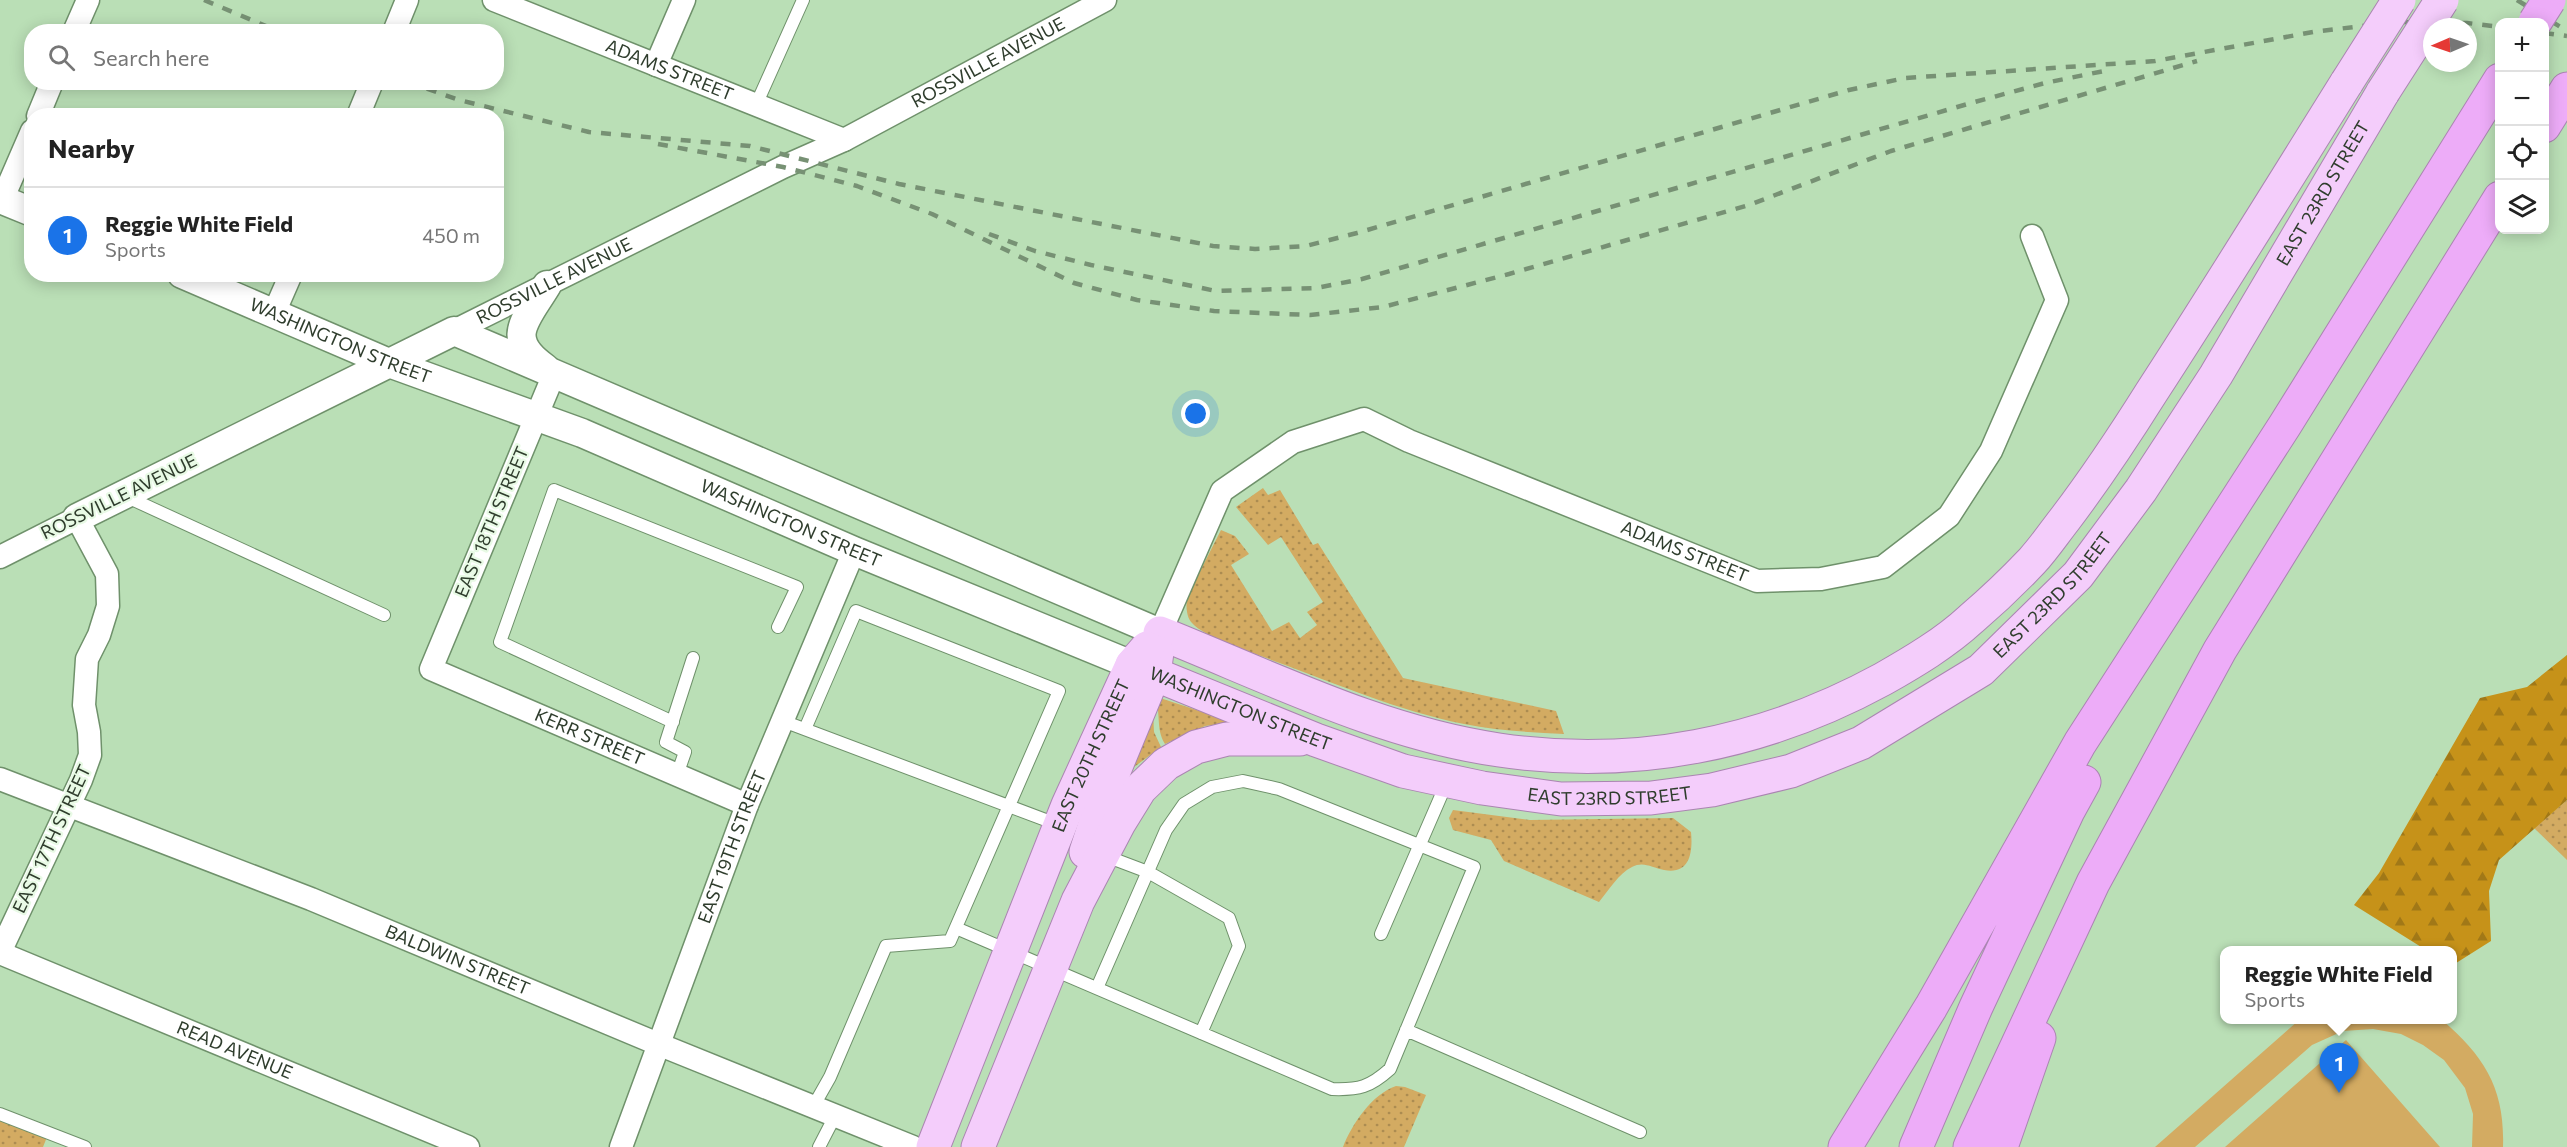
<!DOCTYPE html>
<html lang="en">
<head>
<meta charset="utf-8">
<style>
  :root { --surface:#fff; --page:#f2f2f2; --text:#222; --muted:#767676; --line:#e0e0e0; --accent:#1a73e8 }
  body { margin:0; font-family:Commissioner,sans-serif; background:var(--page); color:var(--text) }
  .controls { position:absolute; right:18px; top:18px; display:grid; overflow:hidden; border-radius:12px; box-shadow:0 3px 15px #0003 }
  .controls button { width:54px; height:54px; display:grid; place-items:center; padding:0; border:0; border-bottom:2px solid var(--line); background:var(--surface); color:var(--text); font:30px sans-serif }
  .compass { position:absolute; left:2423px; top:18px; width:54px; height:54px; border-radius:50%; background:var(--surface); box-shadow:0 3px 15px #0003; rotate:268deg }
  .you { position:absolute; left:1196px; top:414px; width:21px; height:21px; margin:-15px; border:4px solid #fff; border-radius:50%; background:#1a73e8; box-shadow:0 0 0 9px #1a73e833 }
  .badge { display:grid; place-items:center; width:39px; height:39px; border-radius:50%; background:var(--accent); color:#fff; font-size:20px; font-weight:700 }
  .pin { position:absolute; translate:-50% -50px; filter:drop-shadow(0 2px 3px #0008) }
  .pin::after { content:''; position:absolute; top:32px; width:21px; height:18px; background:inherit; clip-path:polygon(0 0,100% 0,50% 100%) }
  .popup { position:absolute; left:2220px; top:946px; width:237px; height:78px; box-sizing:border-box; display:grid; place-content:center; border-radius:12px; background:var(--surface); filter:drop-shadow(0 2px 4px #0005); font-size:20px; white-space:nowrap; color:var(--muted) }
  .popup b { font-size:22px; color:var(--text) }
  .popup::after { content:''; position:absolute; left:50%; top:100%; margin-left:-12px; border:12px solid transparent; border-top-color:var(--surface) }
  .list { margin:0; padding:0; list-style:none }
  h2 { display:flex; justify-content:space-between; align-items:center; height:78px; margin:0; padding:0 24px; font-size:26px }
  h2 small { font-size:20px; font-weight:400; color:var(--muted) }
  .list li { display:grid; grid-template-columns:39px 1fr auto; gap:18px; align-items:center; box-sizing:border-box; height:96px; padding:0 24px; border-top:2px solid var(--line) }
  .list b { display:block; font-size:22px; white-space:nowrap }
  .list p { margin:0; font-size:20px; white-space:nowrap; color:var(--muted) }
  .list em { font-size:20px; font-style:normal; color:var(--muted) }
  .icon { flex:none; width:33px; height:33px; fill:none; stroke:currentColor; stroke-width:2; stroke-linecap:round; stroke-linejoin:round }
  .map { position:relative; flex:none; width:2567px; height:1147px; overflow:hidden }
  .search { position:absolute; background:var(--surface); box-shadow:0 3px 15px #0003; left:24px; top:24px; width:480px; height:66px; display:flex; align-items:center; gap:15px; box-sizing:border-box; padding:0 21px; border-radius:24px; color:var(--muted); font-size:22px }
  .panel { position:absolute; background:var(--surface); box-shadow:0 3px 15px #0003; left:24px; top:108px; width:480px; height:174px; border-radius:24px }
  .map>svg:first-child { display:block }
  .grass { fill:url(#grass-dots) }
  .forest { fill:url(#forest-firs) }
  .pitch { fill:#d3ab62 }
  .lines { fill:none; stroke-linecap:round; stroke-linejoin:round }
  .service-casing { stroke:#6f916b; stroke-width:14 }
  .minor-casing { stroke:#6f916b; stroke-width:25 }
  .tertiary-casing { stroke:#6f916b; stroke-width:31 }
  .primary-casing { stroke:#aa85b1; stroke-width:35 }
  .motorway-casing { stroke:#aa85b1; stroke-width:35 }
  .service { stroke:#fff; stroke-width:12 }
  .minor { stroke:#fff; stroke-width:22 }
  .tertiary { stroke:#fff; stroke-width:28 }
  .primary { stroke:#f4cdfb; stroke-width:33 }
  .motorway { stroke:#edacf8; stroke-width:33 }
  .rail { stroke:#779174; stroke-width:4.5; stroke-dasharray:10 10; stroke-linecap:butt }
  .primary-bridge-casing { stroke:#aa85b1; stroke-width:35; stroke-linecap:butt }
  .motorway-bridge-casing { stroke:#aa85b1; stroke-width:35; stroke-linecap:butt }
  .primary-bridge { stroke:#f4cdfb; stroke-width:33 }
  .motorway-bridge { stroke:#edacf8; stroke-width:33 }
  .labels { text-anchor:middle; stroke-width:4.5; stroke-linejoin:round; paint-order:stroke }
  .street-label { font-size:18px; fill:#2f3d2d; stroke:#e8fae5 }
</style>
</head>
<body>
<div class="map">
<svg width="2567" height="1147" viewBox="0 0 2567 1147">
  <defs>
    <pattern id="grass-dots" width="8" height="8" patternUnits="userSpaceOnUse" patternTransform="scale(1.5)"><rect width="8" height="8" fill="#d3ab62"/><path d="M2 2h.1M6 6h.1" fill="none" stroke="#ac8c51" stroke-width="1.8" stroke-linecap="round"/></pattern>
    <pattern id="forest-firs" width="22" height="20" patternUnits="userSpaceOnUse" patternTransform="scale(1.5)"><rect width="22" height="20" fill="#c69219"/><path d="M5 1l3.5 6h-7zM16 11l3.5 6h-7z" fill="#a17817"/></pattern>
  </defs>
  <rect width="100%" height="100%" fill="#badfb6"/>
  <path class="grass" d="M1263,488L1268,495L1280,490L1313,545L1318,543L1403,678L1556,711L1564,734C1530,732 1497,731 1464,724C1399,711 1337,684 1274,661C1255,653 1205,638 1192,623C1186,617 1186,605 1187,597L1221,530L1235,536L1249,554L1231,565L1272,631L1289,622L1300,638L1317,625L1307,612L1323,602L1281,537L1268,545L1236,507Z
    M1154,696L1233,722L1205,726L1165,744C1155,728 1162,712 1154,696Z
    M1153,713L1154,732L1161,747L1122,776Z
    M2567,800V860L2534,828Z
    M1453,810L1530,820L1673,818L1691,832C1693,852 1690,875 1664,870C1652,868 1644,861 1632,867C1619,873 1608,891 1599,902L1504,861L1491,840L1453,830L1449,818Z
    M1396,1086L1405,1087L1426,1095L1404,1147H1343C1352,1124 1372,1094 1396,1086Z
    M0,1120L47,1137L43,1147H0Z"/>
  <path class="forest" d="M2567,655V800L2499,860L2489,891L2491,941L2453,965V950H2426L2354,905L2379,873L2480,698L2527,687Z"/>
  <path class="pitch" d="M2299,1020H2442C2485,1057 2505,1089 2503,1147H2472L2473,1114L2465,1088L2444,1060L2423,1045L2401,1034L2373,1029L2343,1031L2312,1045L2195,1147H2155Z
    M2346,1040L2440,1147H2225Z"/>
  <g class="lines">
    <g class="service-casing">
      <path id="service" d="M756,105L803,0
        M125,496L384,615
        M783,721L1059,825
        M673,722L500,642L554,490L797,587L778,627
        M805,729L856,611L1059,691L950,941L886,946L830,1077L813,1107
        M677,775L685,752L666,742L693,658
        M1103,855L1148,872L1229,918L1239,946L1201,1033
        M956,928L1332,1089C1359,1090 1370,1087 1390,1069L1474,867L1279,789L1243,781L1212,787L1184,804L1166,830L1097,988
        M1381,934L1447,782
        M1406,1030L1640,1132
        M0,1114L85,1147
        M819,1147L835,1116"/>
    </g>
    <g class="minor-casing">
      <g id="minor">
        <path id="s1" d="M494,0L844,140"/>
        <path d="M74,32L88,0"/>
        <path d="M394,32L407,0"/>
        <path d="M656,65L684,0"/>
        <path d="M38,116L52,82"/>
        <path d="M358,116L372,82"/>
        <path d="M2,200L32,131"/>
        <path d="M274,313L291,274"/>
        <path id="s2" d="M454,331L783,167L844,140L1105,0"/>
        <path id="s3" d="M554,374L431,669L747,805"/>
        <path d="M0,557L77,518L107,574L108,606L99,635L87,659L84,705L89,732L90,755L81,780L0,952"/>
        <path id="s4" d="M1160,633L1222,491L1293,442L1364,419L1409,441L1757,581L1821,579L1883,567L1949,516L1991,451L2057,300L2032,236"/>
        <path id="s5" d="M0,779L311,899L658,1044L913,1147"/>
        <path id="s6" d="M0,953L468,1147"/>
        <path id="s7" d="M621,1147L747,805L854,551"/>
      </g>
    </g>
    <g class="tertiary-casing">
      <g id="tertiary">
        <path d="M0,199L32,212"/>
        <path id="s8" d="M182,274L389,363L582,433L854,551L1132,665"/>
        <path d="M545,368C503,338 526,320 547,285"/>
        <path d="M77,518L454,331L1160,633"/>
      </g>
    </g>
    <g class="primary-casing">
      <g id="primary">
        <path d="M1160,633C1270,677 1381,733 1499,750C1633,770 1764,744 1883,679C1913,662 1945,643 1971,619C1992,601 2013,581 2032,561C2044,548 2054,533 2065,519C2096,478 2124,436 2151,393C2218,290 2282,186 2347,82"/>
        <path id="s9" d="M1132,665L1316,740L1403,771L1482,788L1561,799L1651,798L1712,790L1791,771L1861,743L1981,670L2078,575L2141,490L2216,375L2383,92"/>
        <path d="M1086,852L1107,788L1154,674L1157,652"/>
        <path id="s10" d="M933,1147L1068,805L1132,665L1147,648"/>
        <path d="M978,1147L1078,901L1119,823L1140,789L1166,764L1196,747L1227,739H1300"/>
      </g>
    </g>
    <g class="motorway-casing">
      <path id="motorway" d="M2544,126L2567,89
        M1845,1147L1931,1007L2080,743L2285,425L2500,80
        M1916,1147L1976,1007L2068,811L2084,782
        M1970,1147L2093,883L2220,650L2500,198
        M2001,1147L2039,1038"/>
    </g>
    <use href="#service" class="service"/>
    <use href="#minor" class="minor"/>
    <use href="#tertiary" class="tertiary"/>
    <use href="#primary" class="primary"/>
    <use href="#motorway" class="motorway"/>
    <path class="rail" d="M204,0L280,32
      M2517,0L2567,31
      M2544,33L2567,36
      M408,82L459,100L589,132L750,146L899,184L1213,246L1255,249L1306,246L1357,233L1849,90L1905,78L2155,61L2313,32L2395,22L2467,23L2500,27
      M658,144L783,167L857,186L932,214L1074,283L1137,300L1214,311L1310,315L1383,307L1509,274L1749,205L1891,151L2197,61
      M989,234L1035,251L1091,265L1216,291L1316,288L1362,279L1971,103L2045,83L2104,71"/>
    <g class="primary-bridge-casing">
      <path id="primary-bridge" d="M2347,82L2399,0
        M2383,92L2442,0"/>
    </g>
    <g class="motorway-bridge-casing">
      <path id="motorway-bridge" d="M2535,22L2549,0"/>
    </g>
    <use href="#primary-bridge" class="primary-bridge"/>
    <use href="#motorway-bridge" class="motorway-bridge"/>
  </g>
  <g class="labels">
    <g class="street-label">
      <text dy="6" stroke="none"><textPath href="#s2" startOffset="598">ROSSVILLE AVENUE</textPath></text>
      <text dy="6" stroke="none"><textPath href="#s1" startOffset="189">ADAMS STREET</textPath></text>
      <text dy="6" stroke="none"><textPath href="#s9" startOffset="1490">EAST 23RD STREET</textPath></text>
      <text dy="6" stroke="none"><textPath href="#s2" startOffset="112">ROSSVILLE AVENUE</textPath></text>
      <text dy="6" stroke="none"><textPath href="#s8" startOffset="172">WASHINGTON STREET</textPath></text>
      <text transform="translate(119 497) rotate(-26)" y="6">ROSSVILLE AVENUE</text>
      <text transform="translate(492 522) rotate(-67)" y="6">EAST 18TH STREET</text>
      <text dy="6" stroke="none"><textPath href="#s8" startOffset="658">WASHINGTON STREET</textPath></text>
      <text dy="6" stroke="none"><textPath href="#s4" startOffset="663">ADAMS STREET</textPath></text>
      <text dy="6" stroke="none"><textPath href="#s9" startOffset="1004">EAST 23RD STREET</textPath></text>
      <text dy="6" stroke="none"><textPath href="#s9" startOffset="117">WASHINGTON STREET</textPath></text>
      <text dy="6" stroke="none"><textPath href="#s3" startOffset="492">KERR STREET</textPath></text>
      <text dy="6" stroke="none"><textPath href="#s10" startOffset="422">EAST 20TH STREET</textPath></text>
      <text dy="6" stroke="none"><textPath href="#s9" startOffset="500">EAST 23RD STREET</textPath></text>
      <text transform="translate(52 839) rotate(-65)" y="6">EAST 17TH STREET</text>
      <text dy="6" stroke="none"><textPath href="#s7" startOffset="320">EAST 19TH STREET</textPath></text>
      <text dy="6" stroke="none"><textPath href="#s5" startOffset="492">BALDWIN STREET</textPath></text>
      <text dy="6" stroke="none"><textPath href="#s6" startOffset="254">READ AVENUE</textPath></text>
    </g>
  </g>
</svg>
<div class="controls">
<button>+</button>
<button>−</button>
<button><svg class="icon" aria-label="locate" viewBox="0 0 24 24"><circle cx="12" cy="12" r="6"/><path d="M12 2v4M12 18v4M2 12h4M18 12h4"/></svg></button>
<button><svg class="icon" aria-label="layers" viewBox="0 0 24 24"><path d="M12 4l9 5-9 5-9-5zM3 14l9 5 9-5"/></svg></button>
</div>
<svg class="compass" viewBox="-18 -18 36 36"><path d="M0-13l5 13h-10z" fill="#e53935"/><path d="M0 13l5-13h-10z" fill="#767676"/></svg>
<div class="you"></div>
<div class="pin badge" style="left:2339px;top:1093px">1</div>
<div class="popup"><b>Reggie White Field</b>Sports</div>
<div class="search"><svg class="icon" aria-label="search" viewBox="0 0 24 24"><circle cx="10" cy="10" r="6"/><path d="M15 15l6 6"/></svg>Search here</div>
<section class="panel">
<h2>Nearby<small></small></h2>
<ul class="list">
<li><span class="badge">1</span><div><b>Reggie White Field</b><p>Sports</p></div><em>450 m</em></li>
</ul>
</section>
</div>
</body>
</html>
